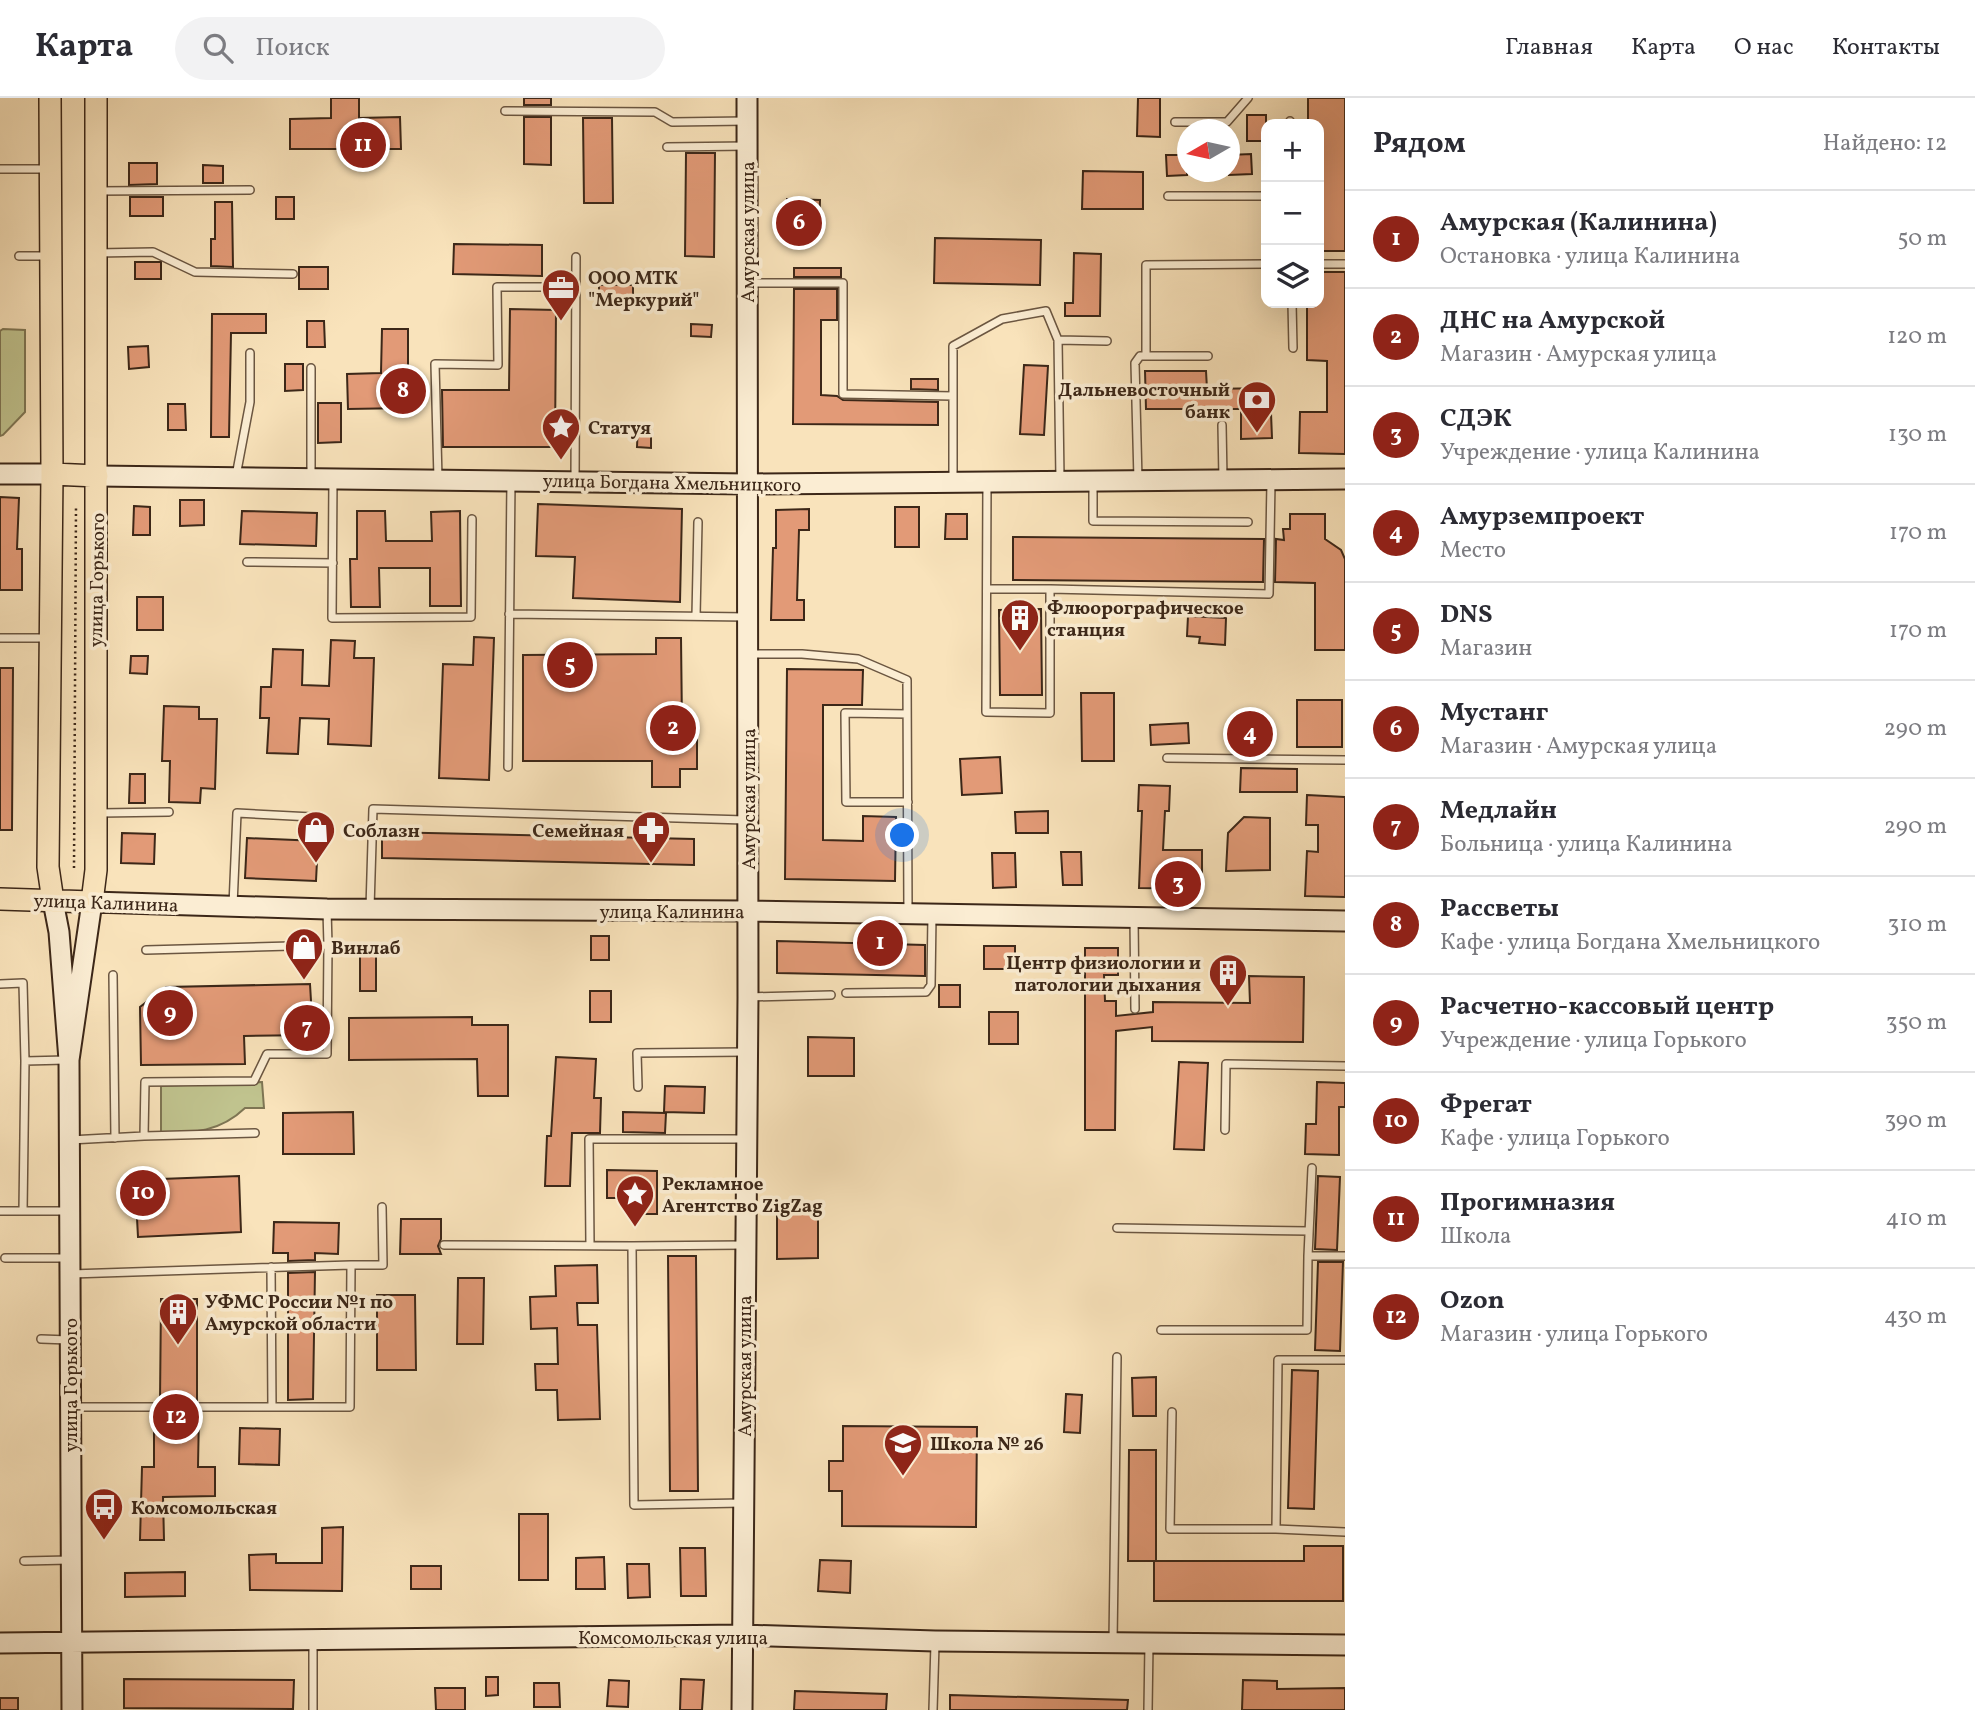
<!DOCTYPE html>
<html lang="ru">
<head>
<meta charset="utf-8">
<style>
  :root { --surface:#fff; --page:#f2f2f3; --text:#2b2b33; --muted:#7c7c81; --line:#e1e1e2; --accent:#8f2418 }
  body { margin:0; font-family:Vollkorn,serif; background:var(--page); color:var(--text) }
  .controls { position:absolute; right:21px; top:21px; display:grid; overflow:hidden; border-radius:14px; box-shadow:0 7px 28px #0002 }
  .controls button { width:63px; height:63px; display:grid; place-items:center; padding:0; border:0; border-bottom:2px solid var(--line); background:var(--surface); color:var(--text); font:35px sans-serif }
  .compass { position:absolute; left:1177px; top:21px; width:63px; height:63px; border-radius:50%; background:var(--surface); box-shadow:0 7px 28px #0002; rotate:261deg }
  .you { position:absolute; left:903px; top:738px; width:24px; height:24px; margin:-18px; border:5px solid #fff; border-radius:50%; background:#1a73e8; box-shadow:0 0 0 10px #1a73e833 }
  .badge { display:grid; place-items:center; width:46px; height:46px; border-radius:50%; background:var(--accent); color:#fff; font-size:23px; font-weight:700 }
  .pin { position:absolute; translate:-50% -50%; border:4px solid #fff; box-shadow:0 2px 7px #0006 }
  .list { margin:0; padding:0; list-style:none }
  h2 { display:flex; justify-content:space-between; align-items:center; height:91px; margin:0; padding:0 28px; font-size:30px }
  h2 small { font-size:23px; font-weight:400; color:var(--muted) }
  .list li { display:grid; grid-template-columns:46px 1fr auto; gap:21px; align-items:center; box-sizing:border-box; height:98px; padding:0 28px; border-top:2px solid var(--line) }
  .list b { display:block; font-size:26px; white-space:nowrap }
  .list p { margin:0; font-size:23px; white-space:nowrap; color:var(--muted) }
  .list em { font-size:23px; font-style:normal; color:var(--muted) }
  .icon { flex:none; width:38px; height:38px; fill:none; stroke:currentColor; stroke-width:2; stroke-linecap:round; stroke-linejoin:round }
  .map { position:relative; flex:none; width:1345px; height:1612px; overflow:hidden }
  header { display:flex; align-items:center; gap:42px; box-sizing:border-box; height:98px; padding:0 35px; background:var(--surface); border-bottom:2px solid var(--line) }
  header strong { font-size:33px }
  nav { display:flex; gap:38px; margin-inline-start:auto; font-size:24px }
  .search { width:490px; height:63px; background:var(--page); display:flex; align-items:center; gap:18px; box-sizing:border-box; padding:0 24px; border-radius:38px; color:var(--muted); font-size:26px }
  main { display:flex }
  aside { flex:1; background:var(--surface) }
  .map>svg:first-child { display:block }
  .green { fill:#c0c38e; stroke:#7e7553; stroke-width:2 }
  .building { fill:#e29a77; stroke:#3c2718; stroke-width:2 }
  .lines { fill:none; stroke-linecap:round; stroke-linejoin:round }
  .lane-casing { stroke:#6b5641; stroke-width:10 }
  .secondary-casing { stroke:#3c2718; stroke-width:23 }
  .primary-casing { stroke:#3c2718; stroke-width:24 }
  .path { stroke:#3c2718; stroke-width:2.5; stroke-dasharray:2 3.5; stroke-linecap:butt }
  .lane { stroke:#fbedd3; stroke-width:7 }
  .secondary { stroke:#fbedd3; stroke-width:19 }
  .primary { stroke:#f9e3bb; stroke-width:21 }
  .labels { text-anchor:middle; stroke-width:7; stroke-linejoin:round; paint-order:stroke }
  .street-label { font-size:19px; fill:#3c2718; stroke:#fbedd3 }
  .poi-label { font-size:19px; font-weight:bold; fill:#3c2718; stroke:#fbedd3; text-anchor:start }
</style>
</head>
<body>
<header>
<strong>Карта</strong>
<div class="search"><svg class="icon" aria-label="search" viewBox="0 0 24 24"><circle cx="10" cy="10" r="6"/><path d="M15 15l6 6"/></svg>Поиск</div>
<nav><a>Главная</a><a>Карта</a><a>О нас</a><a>Контакты</a></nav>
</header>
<main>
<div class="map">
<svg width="1345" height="1612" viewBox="0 0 1345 1612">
  <rect width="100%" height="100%" fill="#f9e3bb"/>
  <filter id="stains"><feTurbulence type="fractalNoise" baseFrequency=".00286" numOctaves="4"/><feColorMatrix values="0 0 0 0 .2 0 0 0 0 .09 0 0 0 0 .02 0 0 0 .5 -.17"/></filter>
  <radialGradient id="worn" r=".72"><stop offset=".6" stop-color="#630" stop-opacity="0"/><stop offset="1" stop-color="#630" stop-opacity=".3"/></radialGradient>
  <path class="green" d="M3,231L25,232V314L3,337L0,338V233Z
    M262,984L264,1010H245C220,1034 194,1035 161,1035V988Z"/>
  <path class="building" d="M331,0H359V20L400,19L401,51H290V21L331,20Z
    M524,0H551V7H524Z
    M1138,0H1160V39L1137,38Z
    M1308,0H1345V153H1319V26H1308Z
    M1247,17H1266V43H1247Z
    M524,19H551V67L524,66Z
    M583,20H612L613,105H584Z
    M686,55H715L714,159L685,158Z
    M1251,56L1252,76L1229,77V57Z
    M1166,57H1187V77L1167,78Z
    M129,65H157V86L129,87Z
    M203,67L223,68V85H203Z
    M1083,73L1143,74V111H1082Z
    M130,99H163V118H130Z
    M276,99H294V121H276Z
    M787,101L820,102L819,136L786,135Z
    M215,104H232L233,169L211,168V141H215Z
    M935,140L1041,142L1040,187L934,185Z
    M454,146L542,147V178L453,176Z
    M1074,155L1101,156L1100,218H1065V205H1073Z
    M135,164H161V181H135Z
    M299,169H328V191H299Z
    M794,170H841V179H794Z
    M1319,174H1345V356L1299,355L1300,314H1327V263L1307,262V205H1319Z
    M599,187H633V209H599Z
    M794,191H837V222H821V297L837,298L843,302L938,304V327L793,326Z
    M510,211L556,212L555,349H443L442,292H509Z
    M212,216H266V235H231L229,339H211Z
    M307,223H324L325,249H307Z
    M691,226L712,227L711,239L691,238Z
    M382,231H408V310L348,311L347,276L381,275Z
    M148,248L149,269L129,271L128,249Z
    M285,266H303V292L285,293Z
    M1024,267L1048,268L1044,337L1020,336Z
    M1145,273H1206L1207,291L1270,290L1272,340L1241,341V311H1146Z
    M911,281H938V292L911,291Z
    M318,305H341V344L318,345Z
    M168,306H185L186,332H168Z
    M638,325H651V350L637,349Z
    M0,399L19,400L17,451H22V492H0Z
    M180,402H204V427L180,428Z
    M538,406L682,411L680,504L573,500L575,459L536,458Z
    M134,408L150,409V437H133Z
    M895,409H919V449H895Z
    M809,411V432H799L797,502H804V522H771L773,450H776V412Z
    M242,413L317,415L316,448L240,446Z
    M357,413H385L386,443H432L431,414L460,413L461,508H430V470H379L380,509H351L350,461H357Z
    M946,416H967V441H945Z
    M1290,416H1325V441L1341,452L1345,461V552H1315V485L1275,484L1276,441L1284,442L1283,431H1290Z
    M1013,439L1264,441L1263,484L1013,482Z
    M137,499H163V532H137Z
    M1041,511L1042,597H1000L999,512Z
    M1188,518L1226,520L1225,547L1199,545L1200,539L1187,538Z
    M474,539L494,540L489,682L439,680L443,566L473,567Z
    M656,540H681L682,626H697V671H680V689H652V663H523V557L656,556Z
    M331,542L355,543L354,560H374L371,648L328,646L329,621L300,620L298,656L267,655L269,620H260L261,589H271L273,551L303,552L302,587L329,588Z
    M131,558H148L147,576L130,575Z
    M0,570H13L12,732H0Z
    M787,571L863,572L862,607H823V742L863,743V718L896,719L895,783L785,781Z
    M1081,595H1114V663H1082Z
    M1297,602H1342V649H1297Z
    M164,608L199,609V621H217L215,691L201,690L200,705L169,704L170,663H162Z
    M1188,625L1189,645L1151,647L1150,627Z
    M1267,625V646H1232V626Z
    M1000,659L1002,695L962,697L960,661Z
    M1241,670L1297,671V694H1240Z
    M130,676H145V705H129Z
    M1139,687L1170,688L1169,713H1165L1163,752H1202V791L1139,790L1142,713H1138Z
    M1307,697L1345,699V799L1305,798L1307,753L1318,754V727H1306Z
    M1048,713V735H1016L1015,714Z
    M1244,719L1270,720V772L1226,773L1228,735Z
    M382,734L694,741V767L382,760Z
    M122,735L155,736L154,766L121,765Z
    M247,740L318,743L316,783L245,780Z
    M1061,754H1081L1082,787H1063Z
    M992,755H1015L1016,789L993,790Z
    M591,838H609V862H591Z
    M777,843L925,847V878L777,875Z
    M984,848H1015V871H984Z
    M1085,850H1118V877H1104L1105,903H1116V918L1153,914V904L1250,905L1249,878L1304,879L1303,944L1152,943V929L1116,933L1115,1032H1085Z
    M360,856H376V893H360Z
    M310,886L313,937L244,938L245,966L141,967L140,909L166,889Z
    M939,887H960V909H939Z
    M590,893H611V924H590Z
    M989,914H1018V946H989Z
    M472,919V927H508V998H478L477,961L349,962V920Z
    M808,939L854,940V978H808Z
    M556,959L596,961L594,1000H601L600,1035H572L570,1088H545L547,1038H551Z
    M1179,964L1208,965L1204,1052L1174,1051Z
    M1317,984L1345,985V1009H1339V1057L1305,1056L1306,1026H1316Z
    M665,988L705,989L704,1015L664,1014Z
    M353,1014L354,1056H283V1015Z
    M623,1014L666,1015L665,1035L623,1034Z
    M607,1072L657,1073V1116H626V1100H607Z
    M239,1078L241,1134L138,1139L135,1082Z
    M1318,1078L1340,1079L1337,1152L1315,1151Z
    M818,1104V1160L777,1161V1105Z
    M401,1121H441V1141L438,1148L441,1156H400Z
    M274,1124L339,1125L338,1156L315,1155V1162L288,1163V1155H273Z
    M668,1158H696L698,1393H670Z
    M1318,1164H1343L1340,1253L1315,1252Z
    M597,1167L598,1205H577L578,1227H597L600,1321L558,1322L557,1292H536L535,1266H558L557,1230L531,1231L530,1199L556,1198L555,1168Z
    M315,1174L313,1301L288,1302V1175Z
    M458,1180H484L483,1246H457Z
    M377,1197H415L416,1272H377Z
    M161,1201H197V1303H160Z
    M1292,1272L1318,1273L1314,1411L1288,1410Z
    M1156,1279V1318H1133L1132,1280Z
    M1066,1296L1082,1297L1080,1335L1064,1334Z
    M154,1315H199L198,1369H215V1398L163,1399L164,1442H140L142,1369H154Z
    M843,1328L977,1329L976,1429L842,1428V1393H829V1363H843Z
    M240,1330L280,1331L279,1367L239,1366Z
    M1129,1352H1156V1463H1128Z
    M519,1416H548V1482H519Z
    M343,1429L342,1493L250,1492L249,1457L276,1456V1465H322V1430Z
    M1304,1448H1343V1503H1154V1463H1304Z
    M680,1450H705L706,1498H681Z
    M604,1459L605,1491H576V1460Z
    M820,1462L851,1463L850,1495L818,1493Z
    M627,1466H649L650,1499L628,1500Z
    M411,1468H441V1491H411Z
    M185,1474V1498L125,1499V1475Z
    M486,1579H498V1597L486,1598Z
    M124,1581L294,1582L293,1611L124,1610Z
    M681,1581L704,1582L702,1612H680Z
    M609,1582L629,1583L628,1609L607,1608Z
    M1243,1582L1277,1583V1591L1345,1590V1612H1242Z
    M534,1585H559L560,1609H534Z
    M435,1590H465V1612H436Z
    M795,1593L887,1596L886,1612H794Z
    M950,1597L1128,1602L1127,1612H950Z
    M0,1600H18V1612H0Z"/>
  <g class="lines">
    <g class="lane-casing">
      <path id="lane" d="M505,13L655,14L672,24L747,23
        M1290,23V26
        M1175,24H1227L1248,0
        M667,49L747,48
        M0,71H48
        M97,93L250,92
        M1168,98H1266
        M97,155L153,154L195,174L293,176
        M19,158H47
        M1319,166H1345
        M750,185H843V296L953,298
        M1292,205L1293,250
        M1058,242L1060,381
        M1146,258V167L1266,166
        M311,270V379
        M1222,327L1223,381
        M236,378L250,304V255
        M333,381L332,520L471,519L472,421
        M438,381L435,266L498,267L497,189H541
        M1138,382L1135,265L1140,258H1208
        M575,383L576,159
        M953,383V248L1002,221L1046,213L1058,242L1107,243
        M987,384L986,614L1050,615V491H987
        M1093,384V423L1248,424
        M247,464L333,465
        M1050,491L1269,496L1271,384
        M509,516L747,519
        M696,518L698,424
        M0,540H48
        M748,556H802L858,561L907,582L908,815
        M907,616L845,615L846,704H908
        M1167,660L1345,662
        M508,669L511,383
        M100,715L169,714
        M233,807L237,715L312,719
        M370,810L373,711L745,722
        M1134,820L1135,911
        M146,852L328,847L327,812
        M113,877L115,1040
        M0,886L23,885L25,963L23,1113
        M846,895L926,894L931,887L932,817
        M748,899L831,897
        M25,963L66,962
        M638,989L637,955L746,954
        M1225,1032L1226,966L1345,968
        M144,1038L255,1035
        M70,1042L144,1038L145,984L254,983L267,956H327L328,847
        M0,1113H69
        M1117,1130L1309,1133
        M444,1147L632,1148
        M590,1147L589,1041H744
        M1308,1158L1312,1070
        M5,1160H67
        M351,1167H383L382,1109
        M271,1169L272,1309
        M71,1176L351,1167L350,1309H71
        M1161,1232H1307L1308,1158H1345
        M41,1241L69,1242
        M1172,1314L1170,1431H1276L1278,1262H1345
        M742,1405L634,1407L632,1148L743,1147
        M1276,1431L1345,1434
        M24,1463L69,1462
        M313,1542V1612
        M1113,1544L1117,1259
        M933,1612L935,1546
        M1148,1612L1149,1546"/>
    </g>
    <g class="secondary-casing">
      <path id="secondary" d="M0,376H52
        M97,378L748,386L1345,381
        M53,803L59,834L69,962L72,1612
        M69,962L92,804L327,811L748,813L1345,823
        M0,1545L742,1537L935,1543L1345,1547
        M742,1612L748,899L747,0"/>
    </g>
    <g class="primary-casing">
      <path id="primary" d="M50,0L52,376L48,769L53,803
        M52,376L97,378
        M0,801L92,804L96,772V0"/>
    </g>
    <path class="path" d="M74,770L76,408"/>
    <use href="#lane" class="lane"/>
    <use href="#secondary" class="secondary"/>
    <use href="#primary" class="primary"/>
  </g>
  <defs>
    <g id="office-pin" transform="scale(2.0125)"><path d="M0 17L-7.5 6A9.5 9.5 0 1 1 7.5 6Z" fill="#8f2418" stroke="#fbedd3"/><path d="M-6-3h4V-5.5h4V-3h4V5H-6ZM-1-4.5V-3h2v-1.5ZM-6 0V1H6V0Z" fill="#fff"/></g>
    <g id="bank-pin" transform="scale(2.0125)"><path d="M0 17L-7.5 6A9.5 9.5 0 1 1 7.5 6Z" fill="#8f2418" stroke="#fbedd3"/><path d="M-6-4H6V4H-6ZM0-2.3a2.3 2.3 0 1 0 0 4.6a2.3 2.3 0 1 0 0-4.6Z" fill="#fff"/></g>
    <g id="sight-pin" transform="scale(2.0125)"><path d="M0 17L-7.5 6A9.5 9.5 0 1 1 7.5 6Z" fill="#8f2418" stroke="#fbedd3"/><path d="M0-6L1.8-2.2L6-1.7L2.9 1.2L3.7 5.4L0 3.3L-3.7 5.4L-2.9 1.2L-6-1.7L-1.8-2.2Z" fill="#fff"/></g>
    <g id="building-pin" transform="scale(2.0125)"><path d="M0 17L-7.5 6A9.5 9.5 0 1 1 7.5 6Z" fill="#8f2418" stroke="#fbedd3"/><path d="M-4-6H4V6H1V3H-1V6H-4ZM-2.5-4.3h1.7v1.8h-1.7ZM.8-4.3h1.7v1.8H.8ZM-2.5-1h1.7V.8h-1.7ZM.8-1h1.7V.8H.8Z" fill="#fff"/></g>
    <g id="shop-pin" transform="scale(2.0125)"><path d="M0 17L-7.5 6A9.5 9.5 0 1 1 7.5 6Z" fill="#8f2418" stroke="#fbedd3"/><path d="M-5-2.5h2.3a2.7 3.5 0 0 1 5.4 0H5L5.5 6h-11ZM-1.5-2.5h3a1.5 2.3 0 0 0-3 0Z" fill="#fff"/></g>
    <g id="pharmacy-pin" transform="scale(2.0125)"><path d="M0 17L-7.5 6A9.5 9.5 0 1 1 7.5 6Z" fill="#8f2418" stroke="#fbedd3"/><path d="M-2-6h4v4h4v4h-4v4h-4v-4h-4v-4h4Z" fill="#fff"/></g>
    <g id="school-pin" transform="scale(2.0125)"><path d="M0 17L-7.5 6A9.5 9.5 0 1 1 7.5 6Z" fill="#8f2418" stroke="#fbedd3"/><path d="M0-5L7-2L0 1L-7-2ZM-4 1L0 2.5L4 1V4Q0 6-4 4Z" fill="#fff"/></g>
    <g id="bus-pin" transform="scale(2.0125)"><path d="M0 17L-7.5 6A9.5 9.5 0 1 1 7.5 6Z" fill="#8f2418" stroke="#fbedd3"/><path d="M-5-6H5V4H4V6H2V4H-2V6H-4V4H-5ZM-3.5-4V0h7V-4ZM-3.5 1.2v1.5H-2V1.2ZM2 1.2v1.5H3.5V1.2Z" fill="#fff"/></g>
  </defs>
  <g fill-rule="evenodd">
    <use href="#office-pin" x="561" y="190"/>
    <use href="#bank-pin" x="1257" y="302"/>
    <use href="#sight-pin" x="561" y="329"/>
    <use href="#building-pin" x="1020" y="520"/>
    <use href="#shop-pin" x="316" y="732"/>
    <use href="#pharmacy-pin" x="651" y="732"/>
    <use href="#shop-pin" x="304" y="849"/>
    <use href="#building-pin" x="1228" y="875"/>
    <use href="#sight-pin" x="635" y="1096"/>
    <use href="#building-pin" x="178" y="1214"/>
    <use href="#school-pin" x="903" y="1345"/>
    <use href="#bus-pin" x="104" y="1409"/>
  </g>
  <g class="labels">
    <g class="street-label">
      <text transform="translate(747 134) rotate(-90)" y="7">Амурская улица</text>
      <text transform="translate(672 384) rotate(1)" y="7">улица Богдана Хмельницкого</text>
      <text transform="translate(96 482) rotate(-89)" y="7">улица Горького</text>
      <text transform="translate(748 701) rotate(-90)" y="7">Амурская улица</text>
      <text transform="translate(106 804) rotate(2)" y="7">улица Калинина</text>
      <text x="672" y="820">улица Калинина</text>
      <text transform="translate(744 1268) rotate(-90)" y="7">Амурская улица</text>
      <text transform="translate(70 1287) rotate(-90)" y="7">улица Горького</text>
      <text x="673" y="1546">Комсомольская улица</text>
    </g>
    <g class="poi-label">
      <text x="588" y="186">ООО МТК<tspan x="588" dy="22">"Меркурий"</tspan></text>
      <text x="1230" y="298" text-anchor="end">Дальневосточный<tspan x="1230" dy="22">банк</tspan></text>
      <text x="588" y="336">Статуя</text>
      <text x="1047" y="516">Флюорографическое<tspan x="1047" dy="22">станция</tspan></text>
      <text x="343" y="739">Соблазн</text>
      <text x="624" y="739" text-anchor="end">Семейная</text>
      <text x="331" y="856">Винлаб</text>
      <text x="1201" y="871" text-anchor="end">Центр физиологии и<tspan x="1201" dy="22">патологии дыхания</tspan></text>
      <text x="662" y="1092">Рекламное<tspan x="662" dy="22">Агентство ZigZag</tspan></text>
      <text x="205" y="1210">УФМС России №1 по<tspan x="205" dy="22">Амурской области</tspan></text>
      <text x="930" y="1352">Школа № 26</text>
      <text x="131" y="1416">Комсомольская</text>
    </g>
  </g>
  <rect width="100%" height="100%" filter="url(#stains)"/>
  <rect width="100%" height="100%" fill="url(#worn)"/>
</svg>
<div class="controls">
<button>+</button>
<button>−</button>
<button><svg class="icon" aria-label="layers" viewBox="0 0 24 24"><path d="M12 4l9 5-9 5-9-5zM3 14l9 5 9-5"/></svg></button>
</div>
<svg class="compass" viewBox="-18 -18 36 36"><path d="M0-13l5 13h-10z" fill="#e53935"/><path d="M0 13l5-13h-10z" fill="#7c7c81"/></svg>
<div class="you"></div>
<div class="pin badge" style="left:880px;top:845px">1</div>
<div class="pin badge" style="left:673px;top:630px">2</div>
<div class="pin badge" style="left:1178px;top:786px">3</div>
<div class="pin badge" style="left:1250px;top:636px">4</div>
<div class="pin badge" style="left:570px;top:567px">5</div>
<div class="pin badge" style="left:799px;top:125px">6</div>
<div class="pin badge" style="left:307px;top:930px">7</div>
<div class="pin badge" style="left:403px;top:293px">8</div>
<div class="pin badge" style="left:170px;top:915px">9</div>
<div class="pin badge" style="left:143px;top:1095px">10</div>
<div class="pin badge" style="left:363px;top:47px">11</div>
<div class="pin badge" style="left:176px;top:1319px">12</div>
</div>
<aside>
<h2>Рядом<small>Найдено: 12</small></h2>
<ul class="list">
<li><span class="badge">1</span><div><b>Амурская (Калинина)</b><p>Остановка · улица Калинина</p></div><em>50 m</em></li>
<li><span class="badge">2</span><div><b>ДНС на Амурской</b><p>Магазин · Амурская улица</p></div><em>120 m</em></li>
<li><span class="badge">3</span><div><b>СДЭК</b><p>Учреждение · улица Калинина</p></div><em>130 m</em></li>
<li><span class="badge">4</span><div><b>Амурземпроект</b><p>Место</p></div><em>170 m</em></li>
<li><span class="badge">5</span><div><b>DNS</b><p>Магазин</p></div><em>170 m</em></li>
<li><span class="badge">6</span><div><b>Мустанг</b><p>Магазин · Амурская улица</p></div><em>290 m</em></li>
<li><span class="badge">7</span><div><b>Медлайн</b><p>Больница · улица Калинина</p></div><em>290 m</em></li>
<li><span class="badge">8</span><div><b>Рассветы</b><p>Кафе · улица Богдана Хмельницкого</p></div><em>310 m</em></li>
<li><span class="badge">9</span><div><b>Расчетно-кассовый центр</b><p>Учреждение · улица Горького</p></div><em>350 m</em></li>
<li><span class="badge">10</span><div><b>Фрегат</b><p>Кафе · улица Горького</p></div><em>390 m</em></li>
<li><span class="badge">11</span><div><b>Прогимназия</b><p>Школа</p></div><em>410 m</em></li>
<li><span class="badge">12</span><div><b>Ozon</b><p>Магазин · улица Горького</p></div><em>430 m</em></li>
</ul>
</aside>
</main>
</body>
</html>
